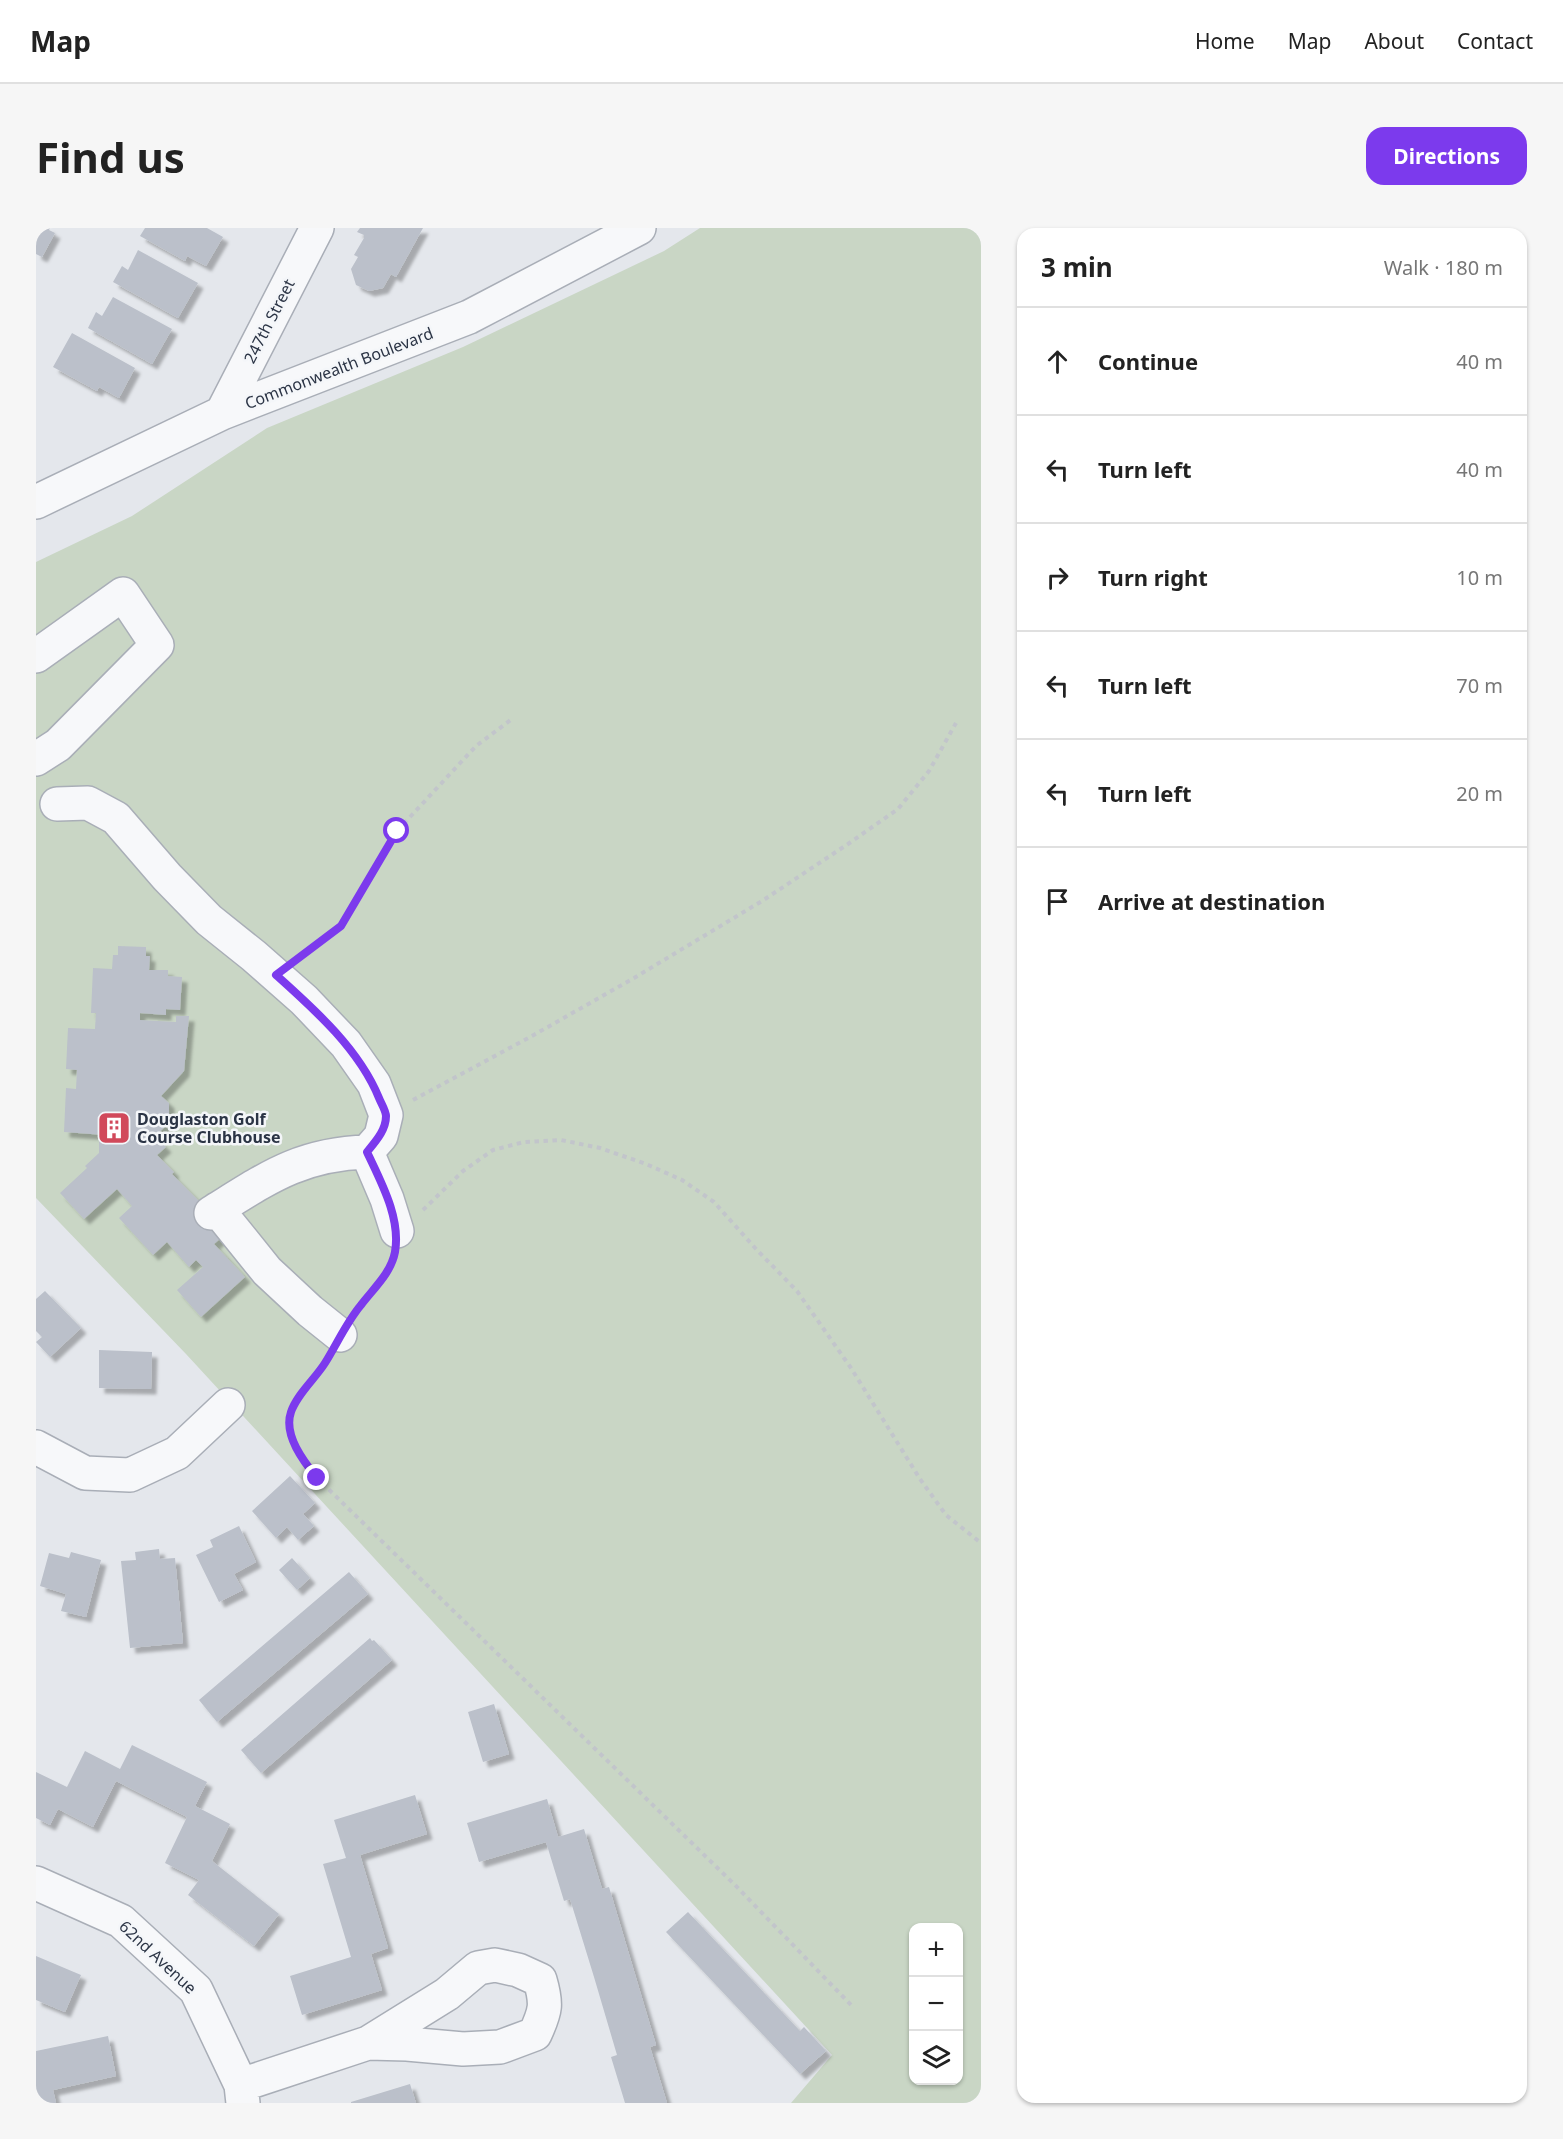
<!DOCTYPE html>
<html lang="en">
<head>
<meta charset="utf-8">
<style>
  :root { --surface:#fff; --page:#f6f6f6; --text:#222; --muted:#767676; --line:#e0e0e0; --accent:#7c3aed }
  body { margin:0; font-family:"Noto Sans",sans-serif; background:var(--page); color:var(--text) }
  .controls { position:absolute; right:18px; bottom:18px; display:grid; overflow:hidden; border-radius:12px; box-shadow:0 2px 4px #0004 }
  .controls button { width:54px; height:54px; display:grid; place-items:center; padding:0; border:0; border-bottom:2px solid var(--line); background:var(--surface); color:var(--text); font:30px sans-serif }
  .stop { position:absolute; width:18px; height:18px; margin:-14px; border:4px solid #7c3aed; border-radius:50%; background:#fff }
  .stop.end { background:#7c3aed; border-color:#fff; box-shadow:0 2px 6px #0008 }
  .list { margin:0; padding:0; list-style:none }
  h2 { display:flex; justify-content:space-between; align-items:center; height:78px; margin:0; padding:0 24px; font-size:26px }
  h2 small { font-size:20px; font-weight:400; color:var(--muted) }
  .list li { display:grid; grid-template-columns:39px 1fr auto; gap:18px; align-items:center; box-sizing:border-box; height:108px; padding:0 24px; border-top:2px solid var(--line) }
  .list b { display:block; font-size:22px; white-space:nowrap }
  .list em { font-size:20px; font-style:normal; color:var(--muted) }
  .icon { flex:none; width:33px; height:33px; fill:none; stroke:currentColor; stroke-width:2; stroke-linecap:round; stroke-linejoin:round }
  .map { position:relative; flex:none; width:945px; height:1875px; overflow:hidden; border-radius:18px }
  header { display:flex; align-items:center; gap:36px; box-sizing:border-box; height:84px; padding:0 30px; background:var(--surface); border-bottom:2px solid var(--line) }
  header strong { font-size:28px }
  nav { display:flex; gap:33px; margin-inline-start:auto; font-size:21px }
  .intro { display:flex; align-items:center; justify-content:space-between; box-sizing:border-box; height:144px; padding:0 36px }
  h1 { margin:0; font-size:42px }
  .button { padding:15px 27px; border-radius:18px; background:var(--accent); color:#fff; font-size:21px; font-weight:700 }
  main { display:flex; gap:36px; padding:0 36px }
  aside { flex:1; background:var(--surface); border-radius:18px; box-shadow:0 2px 4px #0004 }
  .map>svg:first-child { display:block }
  .green { fill:#c9d6c5; fill-rule:evenodd }
  .building { fill:#bbc0ca; filter:url(#shadow) }
  .lines { fill:none; stroke-linecap:round; stroke-linejoin:round }
  .minor-casing { stroke:#a9aeb7; stroke-width:36 }
  .path { stroke:#c2c5cb; stroke-width:4; stroke-dasharray:4.5 4.5; stroke-linecap:butt }
  .minor { stroke:#f7f8fa; stroke-width:33 }
  .route { stroke:#7c3aed; stroke-width:8 }
  .labels { text-anchor:middle; stroke-width:5; stroke-linejoin:round; paint-order:stroke }
  .street-label { font-size:16px; fill:#2b3445; stroke:#f4f6f9 }
  .poi-label { font-size:16px; font-weight:bold; fill:#2b3445; stroke:#f4f6f9; text-anchor:start }
</style>
</head>
<body>
<header>
<strong>Map</strong>
<nav><a>Home</a><a>Map</a><a>About</a><a>Contact</a></nav>
</header>
<div class="intro"><h1>Find us</h1><a class="button">Directions</a></div>
<main>
<div class="map">
<svg width="945" height="1875" viewBox="0 0 945 1875">
  <defs>
    <filter id="shadow"><feDropShadow dx="5.5" dy="5.5" stdDeviation="1.5" flood-color="#0004"/></filter>
  </defs>
  <rect width="100%" height="100%" fill="#e4e7ec"/>
  <path class="green" d="M664,0H945V1875H755L796,1827L150,1126L0,970V334L96,288L231,200L427,119L628,23ZM878,1700H922V1852H878Z"/>
  <path class="building" d="M0,0H14L13,2L19,5L6,29L0,26Z
    M109,0H171L187,9L170,38L151,28L149,33L104,8Z
    M324,0H387L360,49L355,46L347,60L333,63L320,57L315,41L322,29L318,27L328,10V7L321,4Z
    M102,22L162,55L142,90L77,54L86,38L92,42Z
    M77,69L136,101L116,136L52,100L60,84L66,88Z
    M36,105L99,140L83,170L63,159L61,163L17,139Z
    M82,718L110,719V728H114L113,742H132V748L146,749L144,782L130,781V787L104,785V792L140,794V788H153L148,843L125,868L133,875V895L119,908L130,919L121,927L138,944L136,946L193,1003L178,1016L209,1049L165,1089L141,1062L167,1039L160,1032L153,1039L131,1014L117,1027L83,990L96,978L81,961L48,991L24,965L51,940L49,938L63,925V912L69,907L28,904L30,860L40,861L41,842L30,841L32,800L59,801L60,785H55L57,740L76,741L77,727H82Z
    M9,1063L45,1100L14,1129L0,1114L6,1109L0,1103V1071Z
    M63,1122L116,1124L115,1161L63,1160Z
    M254,1248L279,1275L267,1286L278,1298L262,1312L251,1299L240,1310L216,1283Z
    M203,1298L220,1334L198,1346L207,1362L183,1374L160,1327L177,1319L174,1312Z
    M123,1321L124,1331L139,1330L147,1415L94,1420L85,1333L100,1332L99,1324Z
    M35,1324L65,1332L50,1389L25,1383L30,1366L4,1358L13,1325L33,1330Z
    M256,1330L274,1350L261,1362L243,1342Z
    M313,1344L332,1366L181,1494L163,1472Z
    M334,1410L336,1413L338,1412L356,1432L225,1545L205,1522Z
    M458,1476L473,1526L447,1534L432,1484Z
    M96,1517L171,1554L159,1578L194,1596L176,1633L243,1686L218,1718L152,1667L163,1652L129,1635L151,1589L80,1553L57,1599L22,1581L14,1597L0,1590V1544L31,1559L49,1523L84,1541Z
    M379,1567L391,1606L324,1627L352,1720L335,1726L346,1762L266,1787L254,1748L315,1729L287,1636L310,1630L298,1592Z
    M511,1571L522,1609L548,1601L566,1661L573,1659L620,1817L614,1819L631,1875H589L575,1829L581,1827L558,1749L534,1671L528,1673L510,1614L443,1634L431,1595Z
    M652,1684L764,1803L768,1799L790,1823L764,1846L630,1704Z
    M0,1728L45,1747L29,1784L0,1772Z
    M72,1808L80,1848L17,1862L20,1875H0V1823Z
    M374,1856L380,1875H315V1874Z"/>
  <g class="lines">
    <g class="minor-casing">
      <path id="minor" d="M186,185L281,0
        M0,274L186,185L433,89L603,0
        M0,428L87,366L121,417L22,517L0,531
        M21,576L52,575L80,590L131,649L173,692L218,728L268,772L310,816L338,856L350,887L345,908L331,924
        M181,981L231,1043L274,1083L304,1107
        M175,985C230,951 263,926 331,924L351,971L361,1003
        M0,1219L49,1245L94,1247L141,1225L192,1177
        M0,1655L85,1693L160,1762L205,1857L207,1875
        M205,1857L332,1815L371,1816L427,1821L464,1819L499,1806C510,1782 511,1776 504,1752L482,1742L459,1737L442,1740L411,1766L332,1815"/>
    </g>
    <path class="path" d="M265,729L305,698L361,603L440,518L476,491
      M377,872L496,808L598,750L726,673L812,616L862,581L893,543L920,495
      M387,982L427,943L457,922L488,914L525,912L564,920L610,936L646,952L678,974L720,1021L761,1063L815,1140L884,1251L910,1287L945,1315
      M320,1082L350,1046L356,1033
      M290,1132C280,1149 264,1164 256,1183C246,1205 268,1234 281,1250L699,1657L816,1778"/>
    <use href="#minor" class="minor"/>
  </g>
  <g class="lines">
    <path class="route" d="M281,1250C268,1234 247,1207 255,1184C261,1166 279,1151 289,1135C301,1116 310,1095 325,1077C338,1060 355,1045 359,1024C365,990 345,954 331,924C340,913 350,902 350,888C350,883 345,875 343,870C323,821 279,782 240,747L305,698L361,603"/>
  </g>
  <defs>
    <g id="building-square" transform="scale(1.725)"><rect x="-9" y="-9" width="18" height="18" rx="4" fill="#d1495b" stroke="#f4f6f9"/><path d="M-4-6H4V6H1V3H-1V6H-4ZM-2.5-4.3h1.7v1.8h-1.7ZM.8-4.3h1.7v1.8H.8ZM-2.5-1h1.7V.8h-1.7ZM.8-1h1.7V.8H.8Z" fill="#fff"/></g>
  </defs>
  <g fill-rule="evenodd">
    <use href="#building-square" x="78" y="900"/>
  </g>
  <g class="labels">
    <g class="street-label">
      <text transform="translate(233 93) rotate(-63)" y="6">247th Street</text>
      <text transform="translate(303 140) rotate(-21)" y="6">Commonwealth Boulevard</text>
      <text transform="translate(122 1729) rotate(43)" y="6">62nd Avenue</text>
    </g>
    <g class="poi-label">
      <text x="101" y="897">Douglaston Golf<tspan x="101" dy="18">Course Clubhouse</tspan></text>
    </g>
  </g>
</svg>
<div class="controls">
<button>+</button>
<button>−</button>
<button><svg class="icon" aria-label="layers" viewBox="0 0 24 24"><path d="M12 4l9 5-9 5-9-5zM3 14l9 5 9-5"/></svg></button>
</div>
<div class="stop" style="left:361px;top:603px"></div>
<div class="stop end" style="left:281px;top:1250px"></div>
</div>
<aside>
<h2>3 min<small>Walk · 180 m</small></h2>
<ul class="list">
<li><svg class="icon" aria-label="ahead" viewBox="0 0 24 24"><path d="M12 20V5M6 11l6-6 6 6"/></svg><div><b>Continue</b></div><em>40 m</em></li>
<li><svg class="icon" aria-label="left" viewBox="0 0 24 24"><path d="M17 20v-9H6M10 6l-5 5 5 5"/></svg><div><b>Turn left</b></div><em>40 m</em></li>
<li><svg class="icon" aria-label="right" viewBox="0 0 24 24"><path d="M7 20v-9h11M14 6l5 5-5 5"/></svg><div><b>Turn right</b></div><em>10 m</em></li>
<li><svg class="icon" aria-label="left" viewBox="0 0 24 24"><path d="M17 20v-9H6M10 6l-5 5 5 5"/></svg><div><b>Turn left</b></div><em>70 m</em></li>
<li><svg class="icon" aria-label="left" viewBox="0 0 24 24"><path d="M17 20v-9H6M10 6l-5 5 5 5"/></svg><div><b>Turn left</b></div><em>20 m</em></li>
<li><svg class="icon" aria-label="arrive" viewBox="0 0 24 24"><path d="M6 21V4h12l-3 4 3 4H6"/></svg><div><b>Arrive at destination</b></div></li>
</ul>
</aside>
</main>
</body>
</html>
